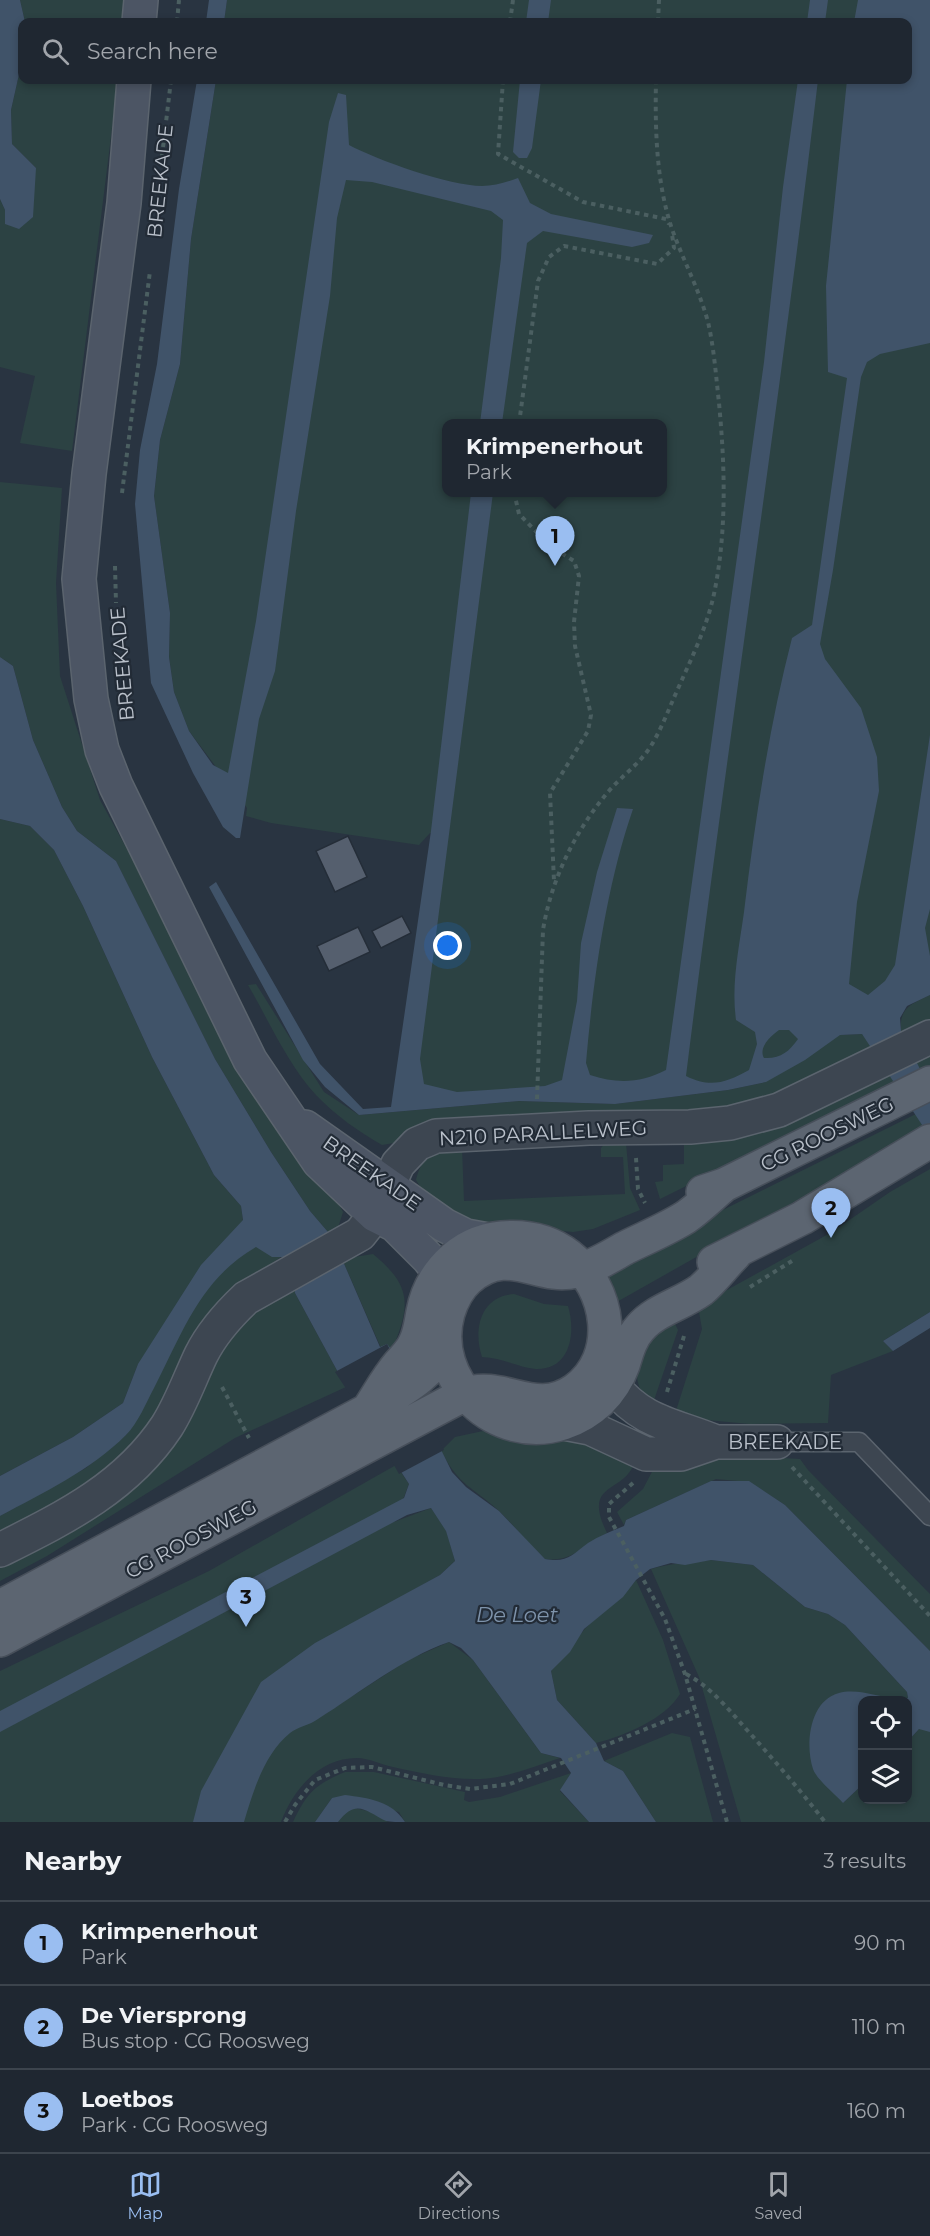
<!DOCTYPE html>
<html lang="en">
<head>
<meta charset="utf-8">
<style>
  :root { --surface:#1f2731; --page:#2c333d; --text:#f1f3f6; --muted:#a1a5ab; --line:#3c444d; --accent:#9abef1 }
  body { margin:0; font-family:Montserrat,sans-serif; background:var(--page); color:var(--text) }
  .controls { position:absolute; right:18px; bottom:18px; display:grid; overflow:hidden; border-radius:12px; box-shadow:0 3px 9px #0003 }
  .controls button { width:54px; height:54px; display:grid; place-items:center; padding:0; border:0; border-bottom:2px solid var(--line); background:var(--surface); color:var(--text); font:30px sans-serif }
  .you { position:absolute; left:448px; top:946px; width:21px; height:21px; margin:-15px; border:4px solid #fff; border-radius:50%; background:#1a73e8; box-shadow:0 0 0 9px #1a73e833 }
  .badge { display:grid; place-items:center; width:39px; height:39px; border-radius:50%; background:var(--accent); color:#111; font-size:20px; font-weight:700 }
  .pin { position:absolute; translate:-50% -50px; filter:drop-shadow(0 2px 3px #0008) }
  .pin::after { content:''; position:absolute; top:32px; width:21px; height:18px; background:inherit; clip-path:polygon(0 0,100% 0,50% 100%) }
  .popup { position:absolute; left:442px; top:419px; width:225px; height:78px; box-sizing:border-box; display:grid; place-content:center; border-radius:12px; background:var(--surface); filter:drop-shadow(0 2px 4px #0005); font-size:20px; white-space:nowrap; color:var(--muted) }
  .popup b { font-size:22px; color:var(--text) }
  .popup::after { content:''; position:absolute; left:50%; top:100%; margin-left:-12px; border:12px solid transparent; border-top-color:var(--surface) }
  .list { margin:0; padding:0; list-style:none }
  h2 { display:flex; justify-content:space-between; align-items:center; height:78px; margin:0; padding:0 24px; font-size:26px }
  h2 small { font-size:20px; font-weight:400; color:var(--muted) }
  .list li { display:grid; grid-template-columns:39px 1fr auto; gap:18px; align-items:center; box-sizing:border-box; height:84px; padding:0 24px; border-top:2px solid var(--line) }
  .list b { display:block; font-size:22px; white-space:nowrap }
  .list p { margin:0; font-size:20px; white-space:nowrap; color:var(--muted) }
  .list em { font-size:20px; font-style:normal; color:var(--muted) }
  .icon { flex:none; width:33px; height:33px; fill:none; stroke:currentColor; stroke-width:2; stroke-linecap:round; stroke-linejoin:round }
  .map { position:relative; flex:none; width:930px; height:1822px; overflow:hidden }
  .search { position:absolute; background:var(--surface); box-shadow:0 3px 9px #0003; left:18px; right:18px; top:18px; height:66px; display:flex; align-items:center; gap:15px; box-sizing:border-box; padding:0 21px; border-radius:12px; color:var(--muted); font-size:22px }
  .sheet { height:330px; background:var(--surface) }
  nav { display:flex; justify-content:space-around; align-items:center; box-sizing:border-box; height:84px; border-top:2px solid var(--line); background:var(--surface); font-size:16px; color:var(--muted) }
  nav a { display:grid; justify-items:center; gap:3px }
  nav .on { color:var(--accent) }
  .map>svg:first-child { display:block }
  .green { fill:#2c4243; fill-rule:evenodd }
  .water { fill:#405369; fill-rule:evenodd }
  .pier { fill:#293441 }
  .building { fill:#555f6e; stroke:#242d38; stroke-width:1.5 }
  .lines { fill:none; stroke-linecap:round; stroke-linejoin:round }
  .service-casing { stroke:#5b646e; stroke-width:21 }
  .minor-casing { stroke:#5b646e; stroke-width:36 }
  .secondary-casing { stroke:#5b646e; stroke-width:36 }
  .primary-casing { stroke:#474f5a; stroke-width:36 }
  .path { stroke:#4b5f61; stroke-width:4; stroke-dasharray:4.5 4.5; stroke-linecap:butt }
  .service { stroke:#3d4651; stroke-width:18 }
  .minor { stroke:#3d4651; stroke-width:33 }
  .secondary { stroke:#4c5564; stroke-width:33 }
  .primary { stroke:#5c6571; stroke-width:33 }
  .labels { text-anchor:middle; stroke-width:4.5; stroke-linejoin:round; paint-order:stroke }
  .street-label { font-size:20px; fill:#bac1cb; stroke:#222b36 }
  .water-label { font-size:21px; font-style:italic; fill:#7e93ab; stroke:#222b36 }
</style>
</head>
<body>
<div class="map">
<svg width="930" height="1822" viewBox="0 0 930 1822">
  <rect width="100%" height="100%" fill="#293441"/>
  <path class="green" d="M20,0H127L124,22H25Z
    M227,0H930V991L840,1035L862,1034L872,1047L750,1107L419,1131L394,1143L382,1145C358,1131 336,1116 316,1095C288,1065 269,1021 248,985L256,984L324,1092L359,1115L519,1101L615,1104L728,1090L766,1082L404,1102L438,834L430,833L419,845L271,823L246,816L247,808L189,731L174,692L169,657L170,613L154,496L160,440L180,364L191,239L216,80H908V22H224ZM447,424H663V492H447Z
    M22,61V80H118L72,451L20,443L35,376L0,367V199L5,210L36,168L12,144L11,110Z
    M0,482L62,488L56,583L60,676L100,800L222,1022L314,1158L343,1212L338,1228L328,1232L310,1211L271,1152L215,1059L116,861L77,831L62,807L33,740L13,666L0,657Z
    M0,819L30,826L54,850L83,906L152,1057L214,1175L241,1206L243,1221L281,1257L256,1274L133,1449L99,1478L0,1536V1516L86,1468L127,1434L138,1364L123,1403L73,1437L0,1476Z
    M930,995V1019L901,1031C899,1008 911,1004 930,995Z
    M930,1045V1065L660,1199L655,1182L663,1181V1165L684,1164V1144L651,1145L650,1139Z
    M930,1107V1125L615,1303L600,1271Z
    M606,1142L626,1143L630,1188L640,1210L593,1229L573,1232L475,1223L427,1198L416,1180C423,1152 435,1151 462,1147L464,1201L625,1194L623,1157H601V1148Z
    M930,1169V1312L883,1341L893,1351L831,1375L828,1423L750,1424L674,1417L702,1329L698,1306L832,1232L890,1192Z
    M373,1254C413,1287 410,1306 392,1350L381,1348L342,1259Z
    M295,1284V1293L346,1387L235,1438L47,1556L0,1581V1565L97,1513L224,1339L249,1311Z
    M514,1294L544,1304L568,1306C576,1332 571,1370 536,1369C519,1368 504,1358 482,1357C473,1330 480,1296 514,1294Z
    M674,1322L678,1330L651,1409C624,1371 637,1345 674,1322Z
    M483,1431L509,1437H563L591,1442L635,1461C625,1495 581,1480 607,1533C586,1544 571,1563 545,1559C528,1544 515,1526 499,1511C472,1486 460,1487 441,1451L455,1437Z
    M764,1457L800,1459L808,1470L930,1594V1651L785,1505L749,1482L716,1479L626,1520L624,1525L617,1512L643,1489L655,1466L695,1460Z
    M396,1465L409,1484L394,1522L431,1508L446,1530L455,1561L440,1575L362,1619L323,1715L408,1660L449,1642L473,1660L541,1753L560,1758C535,1766 507,1778 480,1779C451,1780 421,1773 393,1767C382,1765 369,1758 357,1758C319,1758 293,1790 281,1822H0V1671L209,1571Z
    M711,1560L753,1565L805,1607L828,1614L845,1625L907,1692L908,1698C877,1704 856,1681 824,1703L843,1803L862,1785V1800H908V1741L919,1729H928L930,1732V1822H741L699,1677L651,1569C671,1563 690,1563 711,1560Z
    M636,1580L663,1640L680,1694C665,1719 624,1736 596,1743L557,1700L551,1671C564,1658 572,1644 584,1630C600,1611 621,1600 636,1580Z
    M672,1733L690,1737L713,1822H656L623,1771L604,1761Z
    M345,1772H374L465,1792L464,1800L469,1802L500,1797L571,1773L560,1791L589,1822H405L399,1812L332,1798L315,1822H293C307,1793 314,1785 345,1772Z
    M355,1808L376,1813L388,1822H338L345,1812Z"/>
  <path class="water" d="M0,0H20L25,22H22V61L11,110L12,144L36,168L33,217L19,229L5,224V210L0,199Z
    M209,0H227L224,22H206Z
    M529,0H551L548,22H526Z
    M810,0H828L825,22H807Z
    M858,0H930V343L880,354L867,362L861,377L833,570L820,644L825,659L861,708L877,757L879,791L857,902L849,984L868,995L885,981L895,965L930,735V909L925,928L930,956V995L907,1006L900,1018L901,1031L930,1089V1137L862,1034L840,1035L805,1060L766,1082L728,1090L615,1104L519,1101L359,1115L325,1087L303,1060L209,887L216,882L320,1064L363,1109L391,1107L431,831L471,493H493L420,1059L424,1084L457,1092L545,1086L562,1080L577,1001L581,943L597,872L617,808L633,809C606,887 593,981 586,1063L590,1075C617,1084 641,1083 666,1070L764,362L783,187L798,80H818C779,412 727,744 686,1076C710,1088 726,1083 749,1070L757,1044L755,1032L736,1020C731,984 739,948 744,912C755,820 769,727 792,638L812,625L847,378L828,372L826,286L847,80H908V22H854ZM779,1030H789L798,1039C789,1052 780,1059 764,1058C758,1047 771,1036 779,1030Z
    M197,80H216L191,239L180,364L160,440L154,496L170,613L169,657L174,692L189,731L213,765L228,773L256,621L329,122L338,93L346,95L349,145C377,160 450,186 482,186C494,186 507,182 518,178L530,203L551,214L653,235L649,243L632,247L543,231L527,243L502,423H480L501,258L503,220L491,211L372,182L346,180L337,218L330,296L296,511L275,671L259,719L240,838H236L223,827L193,773L151,683L135,504L140,450L157,364L179,189Z
    M520,80H541L532,148L527,158H519L513,152Z
    M0,657L13,666L33,740L62,807L77,831L116,861L215,1059L271,1152L310,1211L328,1232L326,1242L342,1259L380,1347L387,1344L392,1350L452,1472L466,1487L499,1511L545,1559C567,1563 572,1555 588,1543C599,1536 612,1531 624,1526L626,1520L711,1481H749L785,1505L930,1651V1732L919,1729L908,1741V1700H862V1785L843,1803C835,1794 817,1780 813,1769C805,1745 809,1701 839,1693C862,1687 886,1702 908,1698L907,1692L845,1625L828,1614L805,1607L753,1565L711,1560L685,1565L671,1563L650,1569L636,1580L623,1597L584,1629L570,1652L551,1671L557,1700L596,1743L604,1761L623,1771L656,1822H589L560,1790L571,1773L561,1758L541,1753L473,1660L461,1648L449,1642C401,1659 361,1692 318,1719C310,1725 297,1727 290,1733C264,1754 253,1792 244,1822H193L201,1791L261,1682L315,1643L440,1575L455,1561L446,1531L431,1508L407,1515L0,1732V1711L404,1498L409,1484L346,1387L295,1293V1284L282,1257H272L256,1247C200,1279 182,1334 154,1388C146,1403 138,1423 126,1435C91,1470 43,1493 0,1516V1476L73,1437L123,1403L138,1364L201,1265L243,1220L241,1206L214,1175L152,1057L83,906L54,850L30,826L0,819Z
    M930,1312V1328L893,1351L883,1341Z
    M345,1795C368,1798 392,1801 405,1822C399,1822 391,1822 386,1821C366,1811 356,1798 338,1822H315L332,1798Z"/>
  <path class="pier" d="M387,1344L444,1450L399,1474L380,1440L335,1372Z"/>
  <path class="building" d="M348,836L367,877L335,892L316,851Z
    M402,916L411,933L381,948L372,931Z
    M358,927L370,952L329,971L317,946Z"/>
  <g class="lines">
    <g class="service-casing">
      <path id="service" d="M777,1442H859L930,1516"/>
    </g>
    <g class="minor-casing">
      <path id="minor" d="M613,1386C642,1423 675,1425 716,1442
        M564,1423L590,1428L646,1454H681L716,1442H777
        M0,1550C64,1518 126,1488 167,1426C181,1404 190,1378 201,1355C212,1333 229,1314 246,1298L360,1234L375,1215L398,1164L417,1144L436,1136L589,1128L690,1127L730,1123L779,1110L930,1037"/>
    </g>
    <g class="secondary-casing">
      <path id="secondary" d="M139,22L141,0
        M134,80L124,203L89,474L79,579L91,699L102,750L116,786L250,1060L319,1162L375,1215L395,1225L428,1258L440,1273
        M305,1127L444,1225L466,1236L488,1240"/>
    </g>
    <g class="primary-casing">
      <path id="primary" d="M724,1185C711,1196 699,1208 686,1217C667,1229 645,1238 625,1248C609,1257 594,1267 576,1271C537,1281 509,1243 468,1279C458,1288 452,1300 448,1313C429,1381 497,1445 563,1423C591,1414 613,1393 623,1365C627,1352 630,1339 640,1328C655,1310 682,1304 701,1290C713,1280 724,1265 735,1254
        M703,1192L724,1185L930,1083
        M714,1262L802,1218L930,1141
        M0,1607L368,1410C398,1392 431,1378 445,1343
        M0,1640L465,1394C504,1381 535,1418 575,1390C621,1357 610,1288 569,1256C537,1231 485,1231 454,1258C438,1272 427,1290 423,1312C421,1322 420,1333 415,1343C411,1352 405,1357 399,1364C387,1378 378,1395 368,1410"/>
    </g>
    <path class="path" d="M177,22L179,0
      M510,22L513,0
      M658,22L659,0
      M503,80L498,154L583,202L666,219L669,224
      M162,156L171,80
      M519,424L538,281L549,257L564,246L657,264L674,248L672,234
      M514,492L519,514L550,546L574,561L579,576L574,622L575,646L591,715L588,731L550,793L554,881
      M122,493L150,271
      M115,566L116,603
      M537,1099L543,930C551,880 575,831 608,792C620,778 635,767 646,753C658,737 665,718 673,700C688,665 706,631 714,594C727,531 725,467 719,403C716,376 714,348 708,322C699,289 683,260 672,229C656,182 655,128 656,80
      M636,1158L638,1189L645,1203
      M750,1287L792,1261
      M222,1387L249,1438
      M667,1392L684,1336
      M792,1467L930,1616
      M633,1483L609,1504V1517L665,1619L685,1674L727,1822
      M686,1674C711,1687 728,1709 747,1730C774,1760 800,1790 825,1822
      M285,1822L295,1805L315,1780L345,1768L372,1767L444,1785L470,1789L510,1784L695,1709"/>
    <use href="#service" class="service"/>
    <use href="#minor" class="minor"/>
    <use href="#secondary" class="secondary"/>
    <use href="#primary" class="primary"/>
  </g>
  <g class="labels">
    <g class="street-label">
      <text transform="translate(160 181) rotate(-84)" y="7">BREEKADE</text>
      <text transform="translate(122 664) rotate(-95)" y="7">BREEKADE</text>
      <text transform="translate(543 1133) rotate(-3)" y="7">N210 PARALLELWEG</text>
      <text transform="translate(827 1134) rotate(-26)" y="7">CG ROOSWEG</text>
      <text transform="translate(372 1173) rotate(35)" y="7">BREEKADE</text>
      <text x="785" y="1449">BREEKADE</text>
      <text transform="translate(191 1539) rotate(-28)" y="7">CG ROOSWEG</text>
    </g>
    <g class="water-label">
      <text x="517" y="1622">De Loet</text>
    </g>
  </g>
</svg>
<div class="controls">
<button><svg class="icon" aria-label="locate" viewBox="0 0 24 24"><circle cx="12" cy="12" r="6"/><path d="M12 2v4M12 18v4M2 12h4M18 12h4"/></svg></button>
<button><svg class="icon" aria-label="layers" viewBox="0 0 24 24"><path d="M12 4l9 5-9 5-9-5zM3 14l9 5 9-5"/></svg></button>
</div>
<div class="you"></div>
<div class="pin badge" style="left:555px;top:566px">1</div>
<div class="popup"><b>Krimpenerhout</b>Park</div>
<div class="pin badge" style="left:831px;top:1238px">2</div>
<div class="pin badge" style="left:246px;top:1627px">3</div>
<div class="search"><svg class="icon" aria-label="search" viewBox="0 0 24 24"><circle cx="10" cy="10" r="6"/><path d="M15 15l6 6"/></svg>Search here</div>
</div>
<section class="sheet">
<h2>Nearby<small>3 results</small></h2>
<ul class="list">
<li><span class="badge">1</span><div><b>Krimpenerhout</b><p>Park</p></div><em>90 m</em></li>
<li><span class="badge">2</span><div><b>De Viersprong</b><p>Bus stop · CG Roosweg</p></div><em>110 m</em></li>
<li><span class="badge">3</span><div><b>Loetbos</b><p>Park · CG Roosweg</p></div><em>160 m</em></li>
</ul>
</section>
<nav>
<a class="on"><svg class="icon" aria-label="map" viewBox="0 0 24 24"><path d="M3 6l6-2 6 2 6-2v14l-6 2-6-2-6 2zM9 4v14M15 6v14"/></svg>Map</a>
<a><svg class="icon" aria-label="directions" viewBox="0 0 24 24"><path d="M12 3l9 9-9 9-9-9zM9 14v-3h6M13 9l2 2-2 2"/></svg>Directions</a>
<a><svg class="icon" aria-label="saved" viewBox="0 0 24 24"><path d="M7 4h10v16l-5-4-5 4z"/></svg>Saved</a>
</nav>
</body>
</html>
